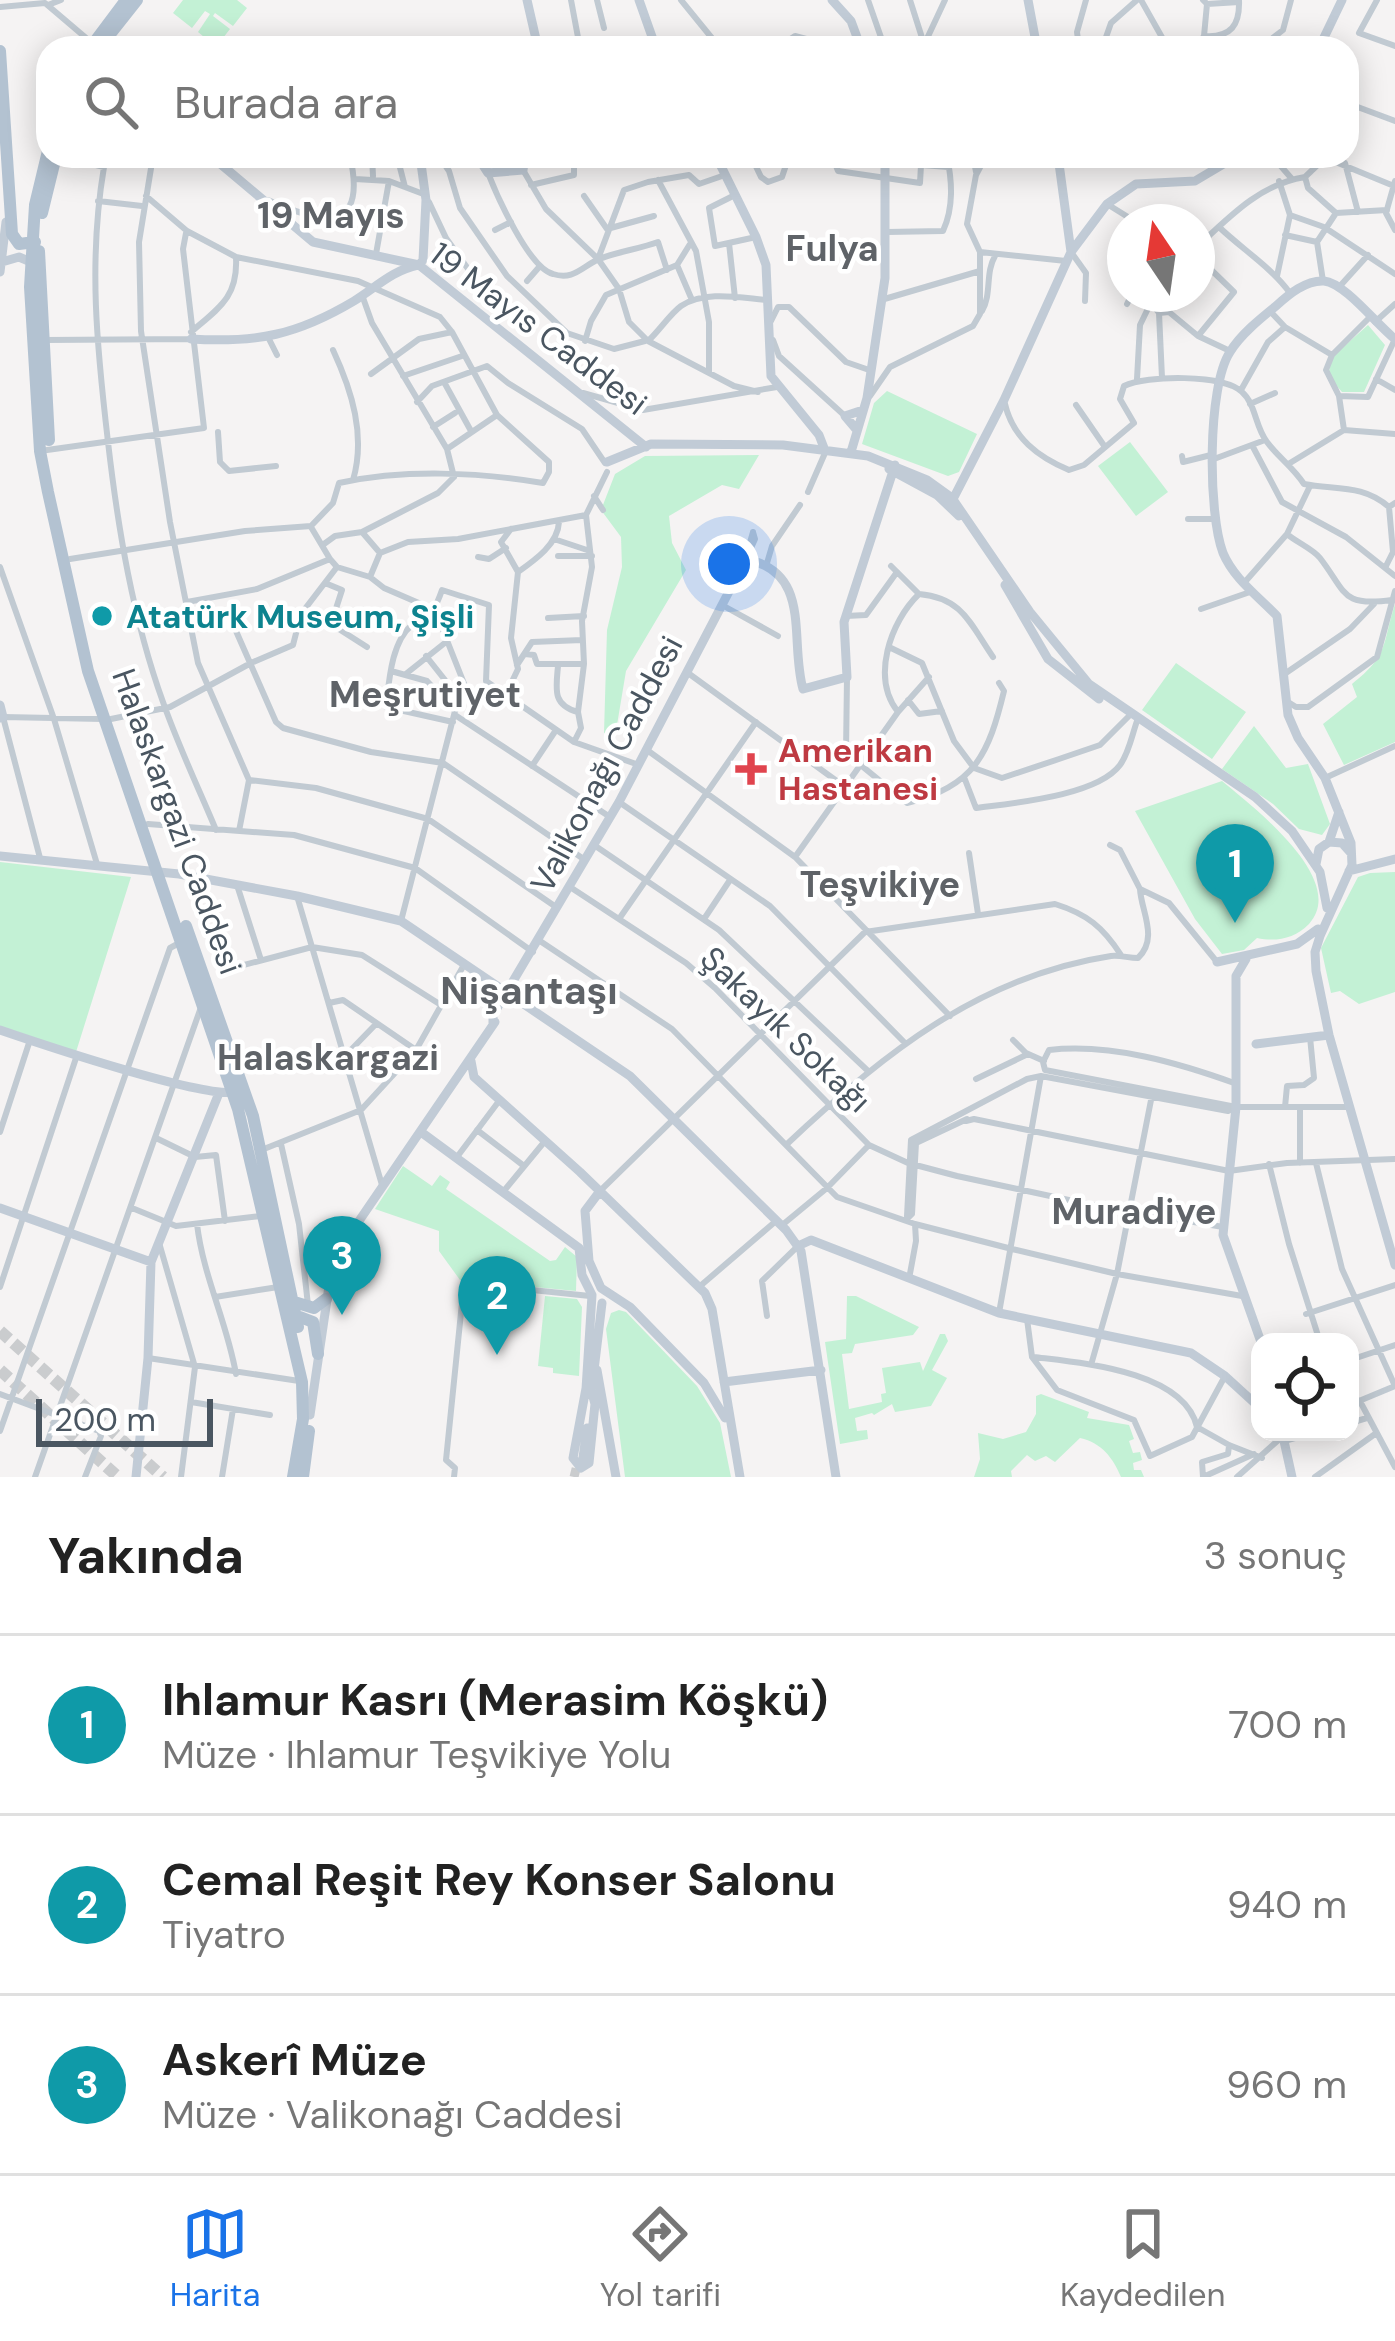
<!DOCTYPE html>
<html lang="tr">
<head>
<meta charset="utf-8">
<style>
  :root { --surface:#fff; --page:#f2f2f2; --text:#222; --muted:#767676; --line:#e0e0e0; --accent:#1a73e8 }
  body { margin:0; font-family:"DM Sans",sans-serif; background:var(--page); color:var(--text) }
  .controls { position:absolute; right:36px; bottom:36px; display:grid; overflow:hidden; border-radius:24px; box-shadow:0 6px 30px #0003 }
  .controls button { width:108px; height:108px; display:grid; place-items:center; padding:0; border:0; border-bottom:3px solid var(--line); background:var(--surface); color:var(--text); font:60px sans-serif }
  .compass { position:absolute; left:1107px; top:204px; width:108px; height:108px; border-radius:50%; background:var(--surface); box-shadow:0 6px 30px #0003; rotate:347deg }
  .scale { position:absolute; left:36px; bottom:30px; width:177px; box-sizing:border-box; padding-left:12px; border:6px solid #4a5661; border-top:0; font-size:33px; line-height:42px; white-space:nowrap; color:#4a5661; -webkit-text-stroke:9px #fff; paint-order:stroke }
  .you { position:absolute; left:729px; top:564px; width:42px; height:42px; margin:-30px; border:9px solid #fff; border-radius:50%; background:#1a73e8; box-shadow:0 0 0 18px #1a73e833 }
  .badge { display:grid; place-items:center; width:78px; height:78px; border-radius:50%; background:var(--accent); color:#fff; font-size:39px; font-weight:700 }
  .pin { position:absolute; translate:-50% -99px; filter:drop-shadow(0 3px 6px #0008) }
  .pin::after { content:''; position:absolute; top:63px; width:42px; height:36px; background:inherit; clip-path:polygon(0 0,100% 0,50% 100%) }
  .list { margin:0; padding:0; list-style:none }
  h2 { display:flex; justify-content:space-between; align-items:center; height:156px; margin:0; padding:0 48px; font-size:51px }
  h2 small { font-size:39px; font-weight:400; color:var(--muted) }
  .list li { display:grid; grid-template-columns:78px 1fr auto; gap:36px; align-items:center; box-sizing:border-box; height:180px; padding:0 48px; border-top:3px solid var(--line) }
  .list b { display:block; font-size:45px; white-space:nowrap }
  .list p { margin:0; font-size:39px; white-space:nowrap; color:var(--muted) }
  .list em { font-size:39px; font-style:normal; color:var(--muted) }
  .icon { flex:none; width:66px; height:66px; fill:none; stroke:currentColor; stroke-width:2; stroke-linecap:round; stroke-linejoin:round }
  .map { position:relative; flex:none; width:1395px; height:1477px; overflow:hidden }
  .search { position:absolute; background:var(--surface); box-shadow:0 6px 30px #0003; left:36px; right:36px; top:36px; height:132px; display:flex; align-items:center; gap:30px; box-sizing:border-box; padding:0 42px; border-radius:36px; color:var(--muted); font-size:45px }
  .sheet { height:696px; background:var(--surface) }
  nav { display:flex; justify-content:space-around; align-items:center; box-sizing:border-box; height:168px; border-top:3px solid var(--line); background:var(--surface); font-size:33px; color:var(--muted) }
  nav a { display:grid; justify-items:center; gap:6px }
  nav .on { color:var(--accent) }
  .map>svg:first-child { display:block }
  .green { fill:#c3f1d5 }
  .lines { fill:none; stroke-linecap:round; stroke-linejoin:round }
  .secondary-tunnel { stroke:#caccce; stroke-width:9; stroke-dasharray:9 4.5; stroke-linecap:butt }
  .primary-tunnel { stroke:#caccce; stroke-width:12; stroke-dasharray:12 6; stroke-linecap:butt }
  .street { stroke:#c1cad2; stroke-width:6 }
  .secondary { stroke:#c1cbd6; stroke-width:9 }
  .primary { stroke:#b3c2d1; stroke-width:12 }
  .culture-dot { fill:#0f9aa8; stroke:#fff; stroke-width:4.5 }
  .health-dot { fill:#e0444e; stroke:#fff; stroke-width:4.5 }
  .labels { text-anchor:middle; stroke-width:9; stroke-linejoin:round; paint-order:stroke }
  .street-label { font-size:33px; fill:#4a5661; stroke:#fff }
  .culture-label { font-size:33px; font-weight:bold; fill:#0d838f; stroke:#fff; text-anchor:start }
  .health-label { font-size:33px; font-weight:bold; fill:#be3a42; stroke:#fff; text-anchor:start }
  .neighbourhood-label { font-size:36px; font-weight:bold; fill:#5f6368; stroke:#fff }
  .quarter-label { font-size:39px; font-weight:bold; fill:#5f6368; stroke:#fff }
</style>
</head>
<body>
<div class="map">
<svg width="1395" height="1477" viewBox="0 0 1395 1477">
  <rect width="100%" height="100%" fill="#f5f3f3"/>
  <path class="green" d="M183,0H237L247,8L233,26L215,13L213,16L230,29L216,47L198,32L210,14L205,11L192,28L173,13Z
    M1368,325L1385,345L1364,392H1342L1328,376L1332,357Z
    M887,391L977,434L959,472L948,476L862,444L874,403Z
    M1130,442L1168,492L1136,516L1098,466Z
    M759,455L739,489L722,485L669,516L672,543L686,570L626,671L615,737L604,733L607,630L622,567L621,537L601,510L615,474L645,456Z
    M1395,604V742L1344,765L1323,724L1357,697L1352,684C1389,655 1382,645 1395,604Z
    M1176,663L1246,712L1212,759L1142,710Z
    M1254,726L1286,768L1308,764L1330,824L1322,835L1299,829L1273,804L1222,769Z
    M1222,781C1252,806 1349,880 1309,924C1295,939 1275,942 1257,938L1244,950L1222,954L1195,919L1135,811Z
    M0,862L131,877L76,1052L0,1027Z
    M1395,872V992L1359,1004L1340,991L1331,993L1321,948L1358,877L1370,873Z
    M403,1166L432,1186L440,1175L450,1182L446,1189L550,1261L556,1260L565,1247L577,1257L576,1291L460,1280L439,1251V1231L375,1209Z
    M545,1296L577,1299L582,1307L579,1376L553,1373V1368L538,1366Z
    M847,1296H856L919,1327L913,1335L855,1344L852,1353L842,1354L849,1409L882,1402L881,1394L886,1393L882,1368L920,1362L923,1371L940,1334H945L948,1341L932,1370L947,1378L931,1406L895,1412L892,1404L874,1415L872,1413L855,1418L857,1431L867,1430L868,1439L840,1444L825,1342L846,1339Z
    M619,1310L626,1312L697,1386L720,1423L731,1477H625L606,1329L611,1313Z
    M1041,1394L1089,1412L1087,1418L1129,1425L1134,1439L1129,1441L1133,1453L1140,1452L1142,1460L1133,1463L1134,1470H1141L1144,1477H1121C1113,1458 1102,1443 1080,1438L1055,1462L1046,1456L1035,1461L1027,1455L1011,1471L1012,1477H974L980,1459L978,1433L1003,1439L1026,1432L1036,1414V1396Z"/>
  <g class="lines">
    <path class="secondary-tunnel" d="M574,1477L577,1465"/>
    <path class="primary-tunnel" d="M0,1331L163,1477
      M0,1370L118,1477"/>
    <path class="street" d="M571,0L580,48
      M597,0L604,28
      M681,0L720,48
      M868,0L884,46
      M910,0L924,44
      M1141,0L1168,48
      M1203,0L1207,4L1239,2
      M1377,0L1359,33L1395,46
      M48,5L61,0
      M0,7L45,3L92,43
      M1204,36L1207,4
      M1105,40L1111,23L1137,0
      M626,43L628,48
      M924,45L945,0
      M777,48L795,36L810,40L815,48
      M1079,48L1077,32L1086,0
      M1079,48L1105,40L1111,48
      M1195,48L1204,36C1231,38 1240,25 1239,0
      M1260,48L1283,30L1291,0
      M1347,103L1395,121
      M59,156L104,167C88,261 97,348 108,442C118,529 133,619 163,702C178,745 198,787 216,830
      M153,156L139,242L141,331L170,522L198,663L249,780L239,831
      M372,156L373,176
      M397,156L405,187
      M439,156L449,171L460,208L507,276L567,333L614,349L645,341
      M751,156L761,177L768,182L782,177L789,156
      M832,156L838,171L920,183L921,165L949,167
      M973,156L976,172
      M986,156L976,175L967,224L980,252L1066,261
      M1272,156L1292,179
      M1327,156L1305,177L1308,188L1336,213
      M1326,158L1394,186
      M1345,163L1358,212
      M523,170L546,209L598,259L619,289L629,322L648,341L734,386L758,392
      M488,173C497,196 529,268 553,274C572,280 580,269 595,261C610,253 640,249 658,242L667,270
      M355,179L389,181L426,195
      M658,180L696,251L709,322V372
      M1395,181L1386,213L1395,230
      M531,185L574,175V156
      M735,195L709,208L715,246L756,237
      M584,196L607,229
      M268,200C320,223 368,236 350,156
      M98,201L142,206
      M429,202L446,238L471,273
      M1107,204L1136,222
      M1290,215L1324,227L1395,274
      M1219,227C1242,249 1271,267 1290,293
      M607,229L654,216
      M495,230L511,222
      M887,232L943,231C954,207 952,181 947,156
      M1285,235L1317,242
      M729,243L735,298
      M1197,247C1229,217 1260,184 1305,177
      M1123,248L1125,251
      M1071,252L1086,273L1085,301
      M376,254L389,181
      M1197,256L1234,292L1198,336
      M598,259L624,190L648,182L689,175L699,184L725,175
      M677,265L692,300
      M1125,269L1119,275L1125,279
      M1277,276L1290,215L1279,181
      M527,281L540,266
      M1323,281L1317,242L1336,213L1387,210
      M1340,286L1368,255
      M1145,294L1159,313L1169,312L1198,336L1230,351
      M362,295L372,323L447,449L454,477
      M881,300L980,271
      M1127,304L1132,294
      M982,311C992,294 985,273 995,256
      M1270,311L1285,327L1332,355
      M1159,313L1162,378
      M771,321L778,307H789L846,362L872,371
      M1375,322L1395,304
      M191,332C219,308 238,297 236,258
      M268,337L277,355
      M45,340L191,339
      M773,340L779,356L845,416
      M585,341L591,321L606,295L677,265L690,244
      M648,341C659,331 670,314 681,306C705,290 741,298 768,300
      M333,350C352,391 366,436 353,480
      M371,374L419,339L452,332
      M403,376L462,356
      M1137,379L1140,325L1155,294
      M1376,379L1395,390
      M444,382L471,431
      M1241,390L1268,342L1285,327
      M583,393L643,410L777,387
      M870,396L890,367L973,326L980,314V252
      M1339,396L1368,397L1395,339
      M417,402L432,386L487,366L508,383L582,429L605,463
      M1005,404C1013,438 1038,457 1069,470L1084,465L1134,423L1120,399L1124,386C1146,375 1224,374 1242,392C1256,404 1255,427 1267,442C1278,457 1293,467 1304,484C1335,490 1363,484 1389,507
      M1250,404L1275,393
      M1076,405L1105,447
      M433,427L455,413
      M1344,430L1339,396L1326,370L1332,355L1370,317
      M218,432L220,462L229,471L276,466
      M1253,447L1282,502L1346,537L1395,576
      M447,449L497,415
      M40,451L204,428L183,249L186,233
      M1182,456L1183,462L1211,455
      M1214,459L1265,440
      M1290,463L1344,430L1395,434
      M808,492L825,453
      M594,496L603,510
      M1188,519H1215
      M311,527L330,559
      M362,532L380,553
      M1287,534C1296,542 1313,549 1320,558C1347,593 1341,607 1392,600
      M554,539L590,551
      M324,544L335,536L362,532L438,493L454,477
      M558,556H592
      M746,556L753,532
      M478,557L489,559L506,548
      M70,559L245,531L311,526L333,503L339,483C404,469 478,472 543,483L549,472V462L497,415L452,332L440,317L358,281L236,257L187,231L146,196
      M330,559L337,567L370,577L384,588L435,610L467,691L455,711L401,921
      M746,559L755,539L753,532
      M767,563L772,546L800,505
      M891,566L919,594
      M1386,566L1393,552L1389,507L1395,503
      M0,567L54,719L97,864
      M518,572C535,560 558,544 559,522
      M370,577L380,553L408,542L458,539L586,515
      M325,583L342,590L331,624L367,647
      M1244,583L1287,534L1310,486
      M919,594C963,598 970,624 993,657
      M187,602L257,589L330,559
      M722,605L778,636
      M1201,609L1250,592
      M846,616L866,615L897,572
      M548,618L584,616
      M236,631L276,722L283,728L371,752L443,763L585,860
      M891,648L922,663L954,741L974,768
      M525,654L534,655L537,664H584
      M426,656L445,680L438,690
      M517,665L532,642L582,640
      M558,666C556,689 552,705 578,712
      M391,671L427,681L455,711
      M407,673L446,642
      M688,673L845,787
      M1283,675L1350,629L1374,604
      M847,677L846,753L907,803C975,787 989,753 1004,691L999,683
      M506,694L518,669L511,638L518,572L501,542L511,529
      M908,700L919,714L942,711
      M1288,702L1296,707H1308L1377,657L1395,591
      M898,712C871,678 890,622 919,594
      M455,715L610,817
      M111,719L170,707L251,663L293,645L301,614L337,567
      M453,722L386,707C389,682 391,642 412,625C431,609 433,616 442,590L489,605L486,681L574,742L639,765
      M574,742L581,728L578,712L584,664L582,621L592,567L586,515L607,472
      M647,750L795,857L950,1016
      M532,766L556,730
      M974,768L1002,778L1059,759L1100,745L1130,715
      M964,777L976,808C1013,803 1097,796 1120,765C1129,753 1132,735 1137,721
      M1325,778L1395,746
      M249,780L316,788L428,819L556,907
      M619,802L770,906L904,1042
      M148,824L294,835L415,868L533,952
      M594,845L719,930L867,1070
      M1110,845L1120,850L1140,889
      M969,853L978,914
      M795,857L898,712L929,677
      M40,858L3,717L103,719
      M237,885L261,960
      M570,887L686,963L715,988L869,1145L908,1163L957,1176L1129,1213
      M297,896L382,1185
      M619,919L756,722
      M704,919L730,880
      M540,941L672,1029L837,1197L915,1224L1012,1249L1117,1274L1242,1296
      M221,971L312,947L362,955L441,1005
      M329,1003L343,1000L416,1050
      M1013,1040L1026,1053L1044,1061
      M345,1056L376,1024
      M976,1079L1028,1054
      M1236,1107L1045,1070L1043,1062L1049,1050C1111,1043 1179,1063 1237,1084
      M1285,1107L1287,1086L1304,1085L1314,1078L1310,1037
      M1300,1109V1163
      M966,1121L974,1119L1229,1171L1287,1163L1395,1159
      M477,1130L524,1166
      M0,1132L30,1040
      M156,1138L195,1157L216,1155L225,1221
      M281,1144L299,1224L308,1305
      M786,1145C879,1057 979,976 1111,956C1121,955 1128,958 1138,958C1159,938 1141,911 1140,889L1169,903L1217,962
      M259,1151L361,1110L416,1050L465,963
      M457,1157L499,1101
      M1316,1163L1342,1269L1395,1386L1359,1401
      M1269,1164L1289,1244L1320,1342
      M600,1191L865,932L1055,904C1087,914 1103,927 1121,955
      M503,1192L545,1141
      M132,1208L176,1226L261,1216
      M1153,1215L1223,1227
      M907,1216L911,1140L1027,1079L1041,1076L1228,1111L1236,1107H1348
      M908,1218L912,1214L916,1143L967,1119
      M197,1224C203,1276 227,1322 236,1374
      M781,1226L827,1188L869,1145
      M160,1246L195,1367L181,1477
      M909,1279L916,1241L915,1224
      M0,1287L77,1055
      M699,1287L776,1221
      M215,1297L278,1287
      M999,1313L1041,1076
      M1306,1314L1395,1285
      M767,1316L762,1281L798,1246
      M1027,1319L1032,1357L1057,1390L1134,1420L1150,1456L1192,1437L1225,1376
      M1034,1357C1082,1363 1184,1371 1197,1427L1229,1445L1262,1458
      M148,1358L299,1381
      M1350,1360L1395,1345
      M1091,1365L1117,1274L1152,1095
      M1350,1392L1362,1405L1395,1467
      M0,1394L99,1431L101,1436L85,1477
      M191,1402L270,1415
      M1350,1423L1367,1418
      M0,1431L170,948L181,942
      M1284,1441L1317,1432
      M35,1477L200,1010
      M222,1477L233,1409
      M454,1477L455,1468L446,1460L464,1283L590,1296
      M1203,1477L1254,1454
      M1203,1477L1202,1462L1228,1454L1229,1446
      M1237,1477L1283,1436
      M1315,1477L1375,1434"/>
    <path class="secondary" d="M527,0L538,48
      M639,0L656,48
      M832,0L851,21L861,48
      M1028,0L1037,48
      M1319,48L1342,0
      M211,156L313,242L419,265L646,447
      M477,156L488,173L523,170L525,156
      M716,156L756,237L766,265L771,376L819,435L824,448
      M1058,156L1071,252
      M2,262L19,257L31,262
      M419,265L423,260L426,200L420,156
      M0,272L6,222
      M191,339C257,343 297,335 354,301C375,288 393,270 418,265
      M1395,339C1377,325 1345,283 1324,281C1306,280 1289,294 1276,306C1261,318 1240,335 1230,352C1207,387 1208,514 1223,553C1234,579 1258,596 1277,616L1288,715L1298,738L1325,778L1351,843L1352,865L1320,936L1315,952L1316,971L1329,1035L1395,1265
      M856,429L845,416L863,410
      M851,452L867,398L885,278V156
      M607,462L651,444L783,445L868,456L927,480L952,498L1030,612L1089,684L1255,797L1292,831L1320,872L1327,908
      M889,469L937,495L959,516
      M952,501L1004,400L1071,252L1107,204L1136,184L1195,181L1237,156
      M1005,585L1048,659L1099,699
      M0,705L3,717L0,718
      M1329,842L1339,812
      M0,856L179,874L297,896L401,921L630,1076L786,1230L801,1251L836,1477
      M1316,864L1319,849L1329,842L1342,843L1351,853
      M1349,871L1395,859
      M1246,959L1236,976V1107L1223,1235L1261,1342
      M1217,962L1297,944L1318,929
      M493,1025V1015L619,802L746,559C813,573 789,639 803,689L847,677L844,622L895,465
      M0,1030C41,1044 204,1099 237,1092
      M1256,1044L1329,1035
      M471,1061L474,1077L580,1172L705,1293L712,1309L740,1477
      M421,1132L579,1248L582,1275L592,1295
      M600,1191L585,1211L589,1261L601,1288L630,1307L704,1383L725,1418
      M0,1208L151,1262
      M798,1246L811,1240L999,1313L1191,1353L1225,1376L1260,1408
      M597,1370L616,1477
      M724,1382L821,1370
      M587,1383L573,1458L581,1468L589,1463L595,1404L591,1389
      M592,1387L602,1303
      M586,1389L592,1295
      M310,1415L333,1259L495,1022
      M1282,1432L1292,1477
      M582,1465L587,1428
      M136,1477L148,1358L151,1262L219,1093"/>
    <path class="primary" d="M90,48L126,0
      M99,48L137,0
      M0,51L12,234L19,244L35,242
      M48,151L35,205L30,287L40,451L48,492L88,671L238,1109L302,1382L303,1419L293,1477
      M42,213L56,156
      M39,251L49,440
      M186,926L253,1116L298,1327
      M291,1301L314,1308L326,1299
      M291,1324L300,1317L313,1322L318,1354
      M303,1477L309,1431"/>
  </g>
  <circle class="culture-dot" cx="102" cy="616" r="12"/>
  <path class="health-dot" d="M745 751h12v12h12v12h-12v12h-12v-12h-12v-12h12z"/>
  <g class="labels">
    <g class="street-label">
      <text transform="translate(539 328) rotate(37)" y="12">19 Mayıs Caddesi</text>
      <text transform="translate(606 764) rotate(-62)" y="12">Valikonağı Caddesi</text>
      <text transform="translate(178 821) rotate(70)" y="12">Halaskargazi Caddesi</text>
      <text transform="translate(786 1029) rotate(44)" y="12">Şakayık Sokağı</text>
    </g>
    <g class="culture-label">
      <text x="126" y="628">Atatürk Museum, Şişli</text>
    </g>
    <g class="health-label">
      <text x="778" y="762">Amerikan<tspan x="778" dy="38">Hastanesi</tspan></text>
    </g>
    <g class="neighbourhood-label">
      <text x="331" y="228">19 Mayıs</text>
      <text x="832" y="261">Fulya</text>
      <text x="425" y="707">Meşrutiyet</text>
      <text x="880" y="897">Teşvikiye</text>
      <text x="328" y="1070">Halaskargazi</text>
      <text x="1134" y="1224">Muradiye</text>
    </g>
    <g class="quarter-label">
      <text x="529" y="1004">Nişantaşı</text>
    </g>
  </g>
</svg>
<div class="controls">
<button><svg class="icon" aria-label="locate" viewBox="0 0 24 24"><circle cx="12" cy="12" r="6"/><path d="M12 2v4M12 18v4M2 12h4M18 12h4"/></svg></button>
</div>
<svg class="compass" viewBox="-18 -18 36 36"><path d="M0-13l5 13h-10z" fill="#e53935"/><path d="M0 13l5-13h-10z" fill="#767676"/></svg>
<div class="scale">200 m</div>
<div class="you"></div>
<div class="pin badge" style="left:1235px;top:923px;background:#0f9aa8">1</div>
<div class="pin badge" style="left:497px;top:1355px;background:#0f9aa8">2</div>
<div class="pin badge" style="left:342px;top:1315px;background:#0f9aa8">3</div>
<div class="search"><svg class="icon" aria-label="search" viewBox="0 0 24 24"><circle cx="10" cy="10" r="6"/><path d="M15 15l6 6"/></svg>Burada ara</div>
</div>
<section class="sheet">
<h2>Yakında<small>3 sonuç</small></h2>
<ul class="list">
<li><span class="badge" style="background:#0f9aa8">1</span><div><b>Ihlamur Kasrı (Merasim Köşkü)</b><p>Müze · Ihlamur Teşvikiye Yolu</p></div><em>700 m</em></li>
<li><span class="badge" style="background:#0f9aa8">2</span><div><b>Cemal Reşit Rey Konser Salonu</b><p>Tiyatro</p></div><em>940 m</em></li>
<li><span class="badge" style="background:#0f9aa8">3</span><div><b>Askerî Müze</b><p>Müze · Valikonağı Caddesi</p></div><em>960 m</em></li>
</ul>
</section>
<nav>
<a class="on"><svg class="icon" aria-label="map" viewBox="0 0 24 24"><path d="M3 6l6-2 6 2 6-2v14l-6 2-6-2-6 2zM9 4v14M15 6v14"/></svg>Harita</a>
<a><svg class="icon" aria-label="directions" viewBox="0 0 24 24"><path d="M12 3l9 9-9 9-9-9zM9 14v-3h6M13 9l2 2-2 2"/></svg>Yol tarifi</a>
<a><svg class="icon" aria-label="saved" viewBox="0 0 24 24"><path d="M7 4h10v16l-5-4-5 4z"/></svg>Kaydedilen</a>
</nav>
</body>
</html>
